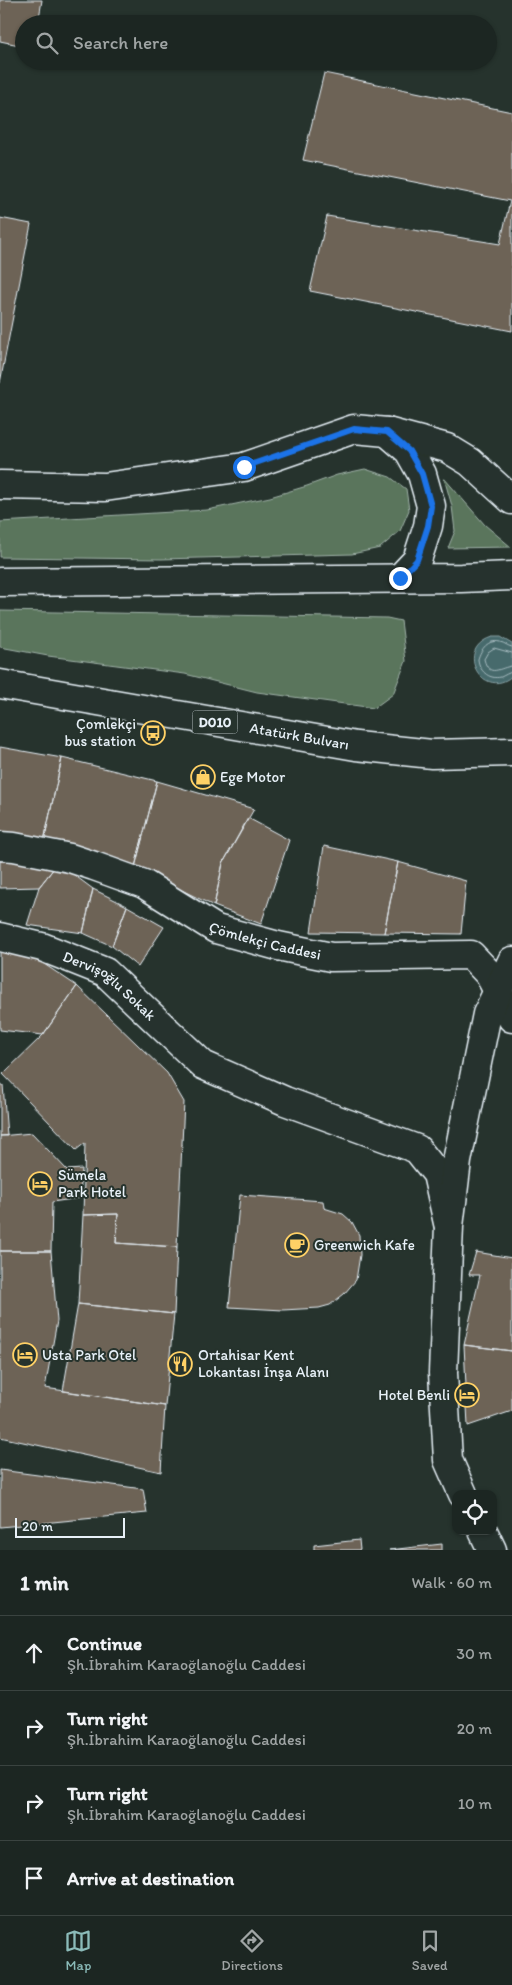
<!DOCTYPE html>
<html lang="en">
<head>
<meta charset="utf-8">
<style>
  :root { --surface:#1c2622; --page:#252e2a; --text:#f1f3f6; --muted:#a0a5a5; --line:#3a4340; --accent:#8bbbb9 }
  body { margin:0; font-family:Itim,sans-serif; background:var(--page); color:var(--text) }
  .controls { position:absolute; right:15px; bottom:15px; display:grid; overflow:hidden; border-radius:10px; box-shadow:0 1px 4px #0004 }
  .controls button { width:45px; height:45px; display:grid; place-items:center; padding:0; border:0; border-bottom:1px solid var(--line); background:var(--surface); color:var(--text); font:25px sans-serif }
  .scale { position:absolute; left:15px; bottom:12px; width:110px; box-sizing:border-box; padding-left:5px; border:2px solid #e8f1f8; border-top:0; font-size:14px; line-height:18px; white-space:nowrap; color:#e8f1f8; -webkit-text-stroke:4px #26332d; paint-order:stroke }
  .stop { position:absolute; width:15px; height:15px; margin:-11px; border:4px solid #1a73e8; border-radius:50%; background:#fff }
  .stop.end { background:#1a73e8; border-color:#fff; box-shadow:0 1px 5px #0008 }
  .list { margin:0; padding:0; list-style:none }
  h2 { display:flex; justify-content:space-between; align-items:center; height:65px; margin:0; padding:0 20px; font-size:21px }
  h2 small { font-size:16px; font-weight:400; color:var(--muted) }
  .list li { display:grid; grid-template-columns:32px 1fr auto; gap:15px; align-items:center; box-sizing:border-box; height:75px; padding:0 20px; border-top:1px solid var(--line) }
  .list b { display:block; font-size:19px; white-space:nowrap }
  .list p { margin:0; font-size:16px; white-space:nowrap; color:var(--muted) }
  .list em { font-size:16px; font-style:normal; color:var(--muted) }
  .icon { flex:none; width:28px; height:28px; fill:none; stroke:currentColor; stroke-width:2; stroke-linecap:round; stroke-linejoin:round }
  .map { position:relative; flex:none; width:512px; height:1550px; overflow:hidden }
  .search { position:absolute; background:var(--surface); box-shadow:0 1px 4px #0004; left:15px; right:15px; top:15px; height:55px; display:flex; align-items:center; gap:12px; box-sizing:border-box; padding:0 18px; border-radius:28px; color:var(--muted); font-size:19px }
  .sheet { height:365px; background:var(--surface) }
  nav { display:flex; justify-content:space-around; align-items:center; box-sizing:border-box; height:70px; border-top:1px solid var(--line); background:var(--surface); font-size:14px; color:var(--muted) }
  nav a { display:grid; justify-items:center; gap:2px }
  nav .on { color:var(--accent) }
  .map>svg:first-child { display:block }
  .green { fill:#5a755b; stroke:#a1b3aa }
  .water { fill:#466a6c; stroke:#87a0a4 }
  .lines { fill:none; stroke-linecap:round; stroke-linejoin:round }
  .shore { stroke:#a7bbc0; stroke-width:1 }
  .building { fill:#6d6356; stroke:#e8f1f8 }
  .pedestrian-casing { stroke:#e8f1f8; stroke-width:31 }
  .minor-casing { stroke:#e8f1f8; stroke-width:31 }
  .tertiary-casing { stroke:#e8f1f8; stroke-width:31 }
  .trunk-casing { stroke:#e8f1f8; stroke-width:31 }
  .pedestrian { stroke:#26332d; stroke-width:28 }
  .minor { stroke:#26332d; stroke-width:28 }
  .tertiary { stroke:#26332d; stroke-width:28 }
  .trunk { stroke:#26332d; stroke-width:28 }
  .route { stroke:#1a73e8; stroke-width:6 }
  .labels { text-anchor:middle; stroke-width:4; stroke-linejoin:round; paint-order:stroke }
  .shield { fill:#26332d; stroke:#aeb8bb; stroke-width:1 }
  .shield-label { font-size:14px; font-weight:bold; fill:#e8f1f8 }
  .poi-label { font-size:15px; fill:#e8f1f8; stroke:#26332d; text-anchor:start }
  .street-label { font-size:15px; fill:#e8f1f8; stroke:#26332d }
</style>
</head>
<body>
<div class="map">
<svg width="512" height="1550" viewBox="0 0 512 1550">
  <rect width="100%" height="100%" fill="#26332d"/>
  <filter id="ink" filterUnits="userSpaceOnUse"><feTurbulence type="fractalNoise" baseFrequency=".02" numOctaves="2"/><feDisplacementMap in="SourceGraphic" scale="10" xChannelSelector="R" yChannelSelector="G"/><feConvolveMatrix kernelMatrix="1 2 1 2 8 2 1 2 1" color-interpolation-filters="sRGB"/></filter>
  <g filter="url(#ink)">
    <path class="green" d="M365,469L390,477L406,489L409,510L400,531L380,548L352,554L161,559L0,557V522L207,510L270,497L307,486L337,475Z
      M444,478L485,525L511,547L448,548L455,531L452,506Z
      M0,611L387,618L401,621L406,661L393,694L374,708L257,692L185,674L48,656L0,647Z"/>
    <path class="water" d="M492,637H500L512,644V676C483,701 453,649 492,637Z"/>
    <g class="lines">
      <path class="shore" d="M512,647C507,646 505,643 500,642C488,639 481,649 478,659C479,670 488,680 501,677C505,675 508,673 512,672
        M512,653L494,648L488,652L484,659C489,679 500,667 512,666"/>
    </g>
    <path class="building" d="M0,0H42L38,24H24V46L0,41Z
      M324,73L512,112V331L310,291L327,216L500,244L510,201L303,160Z
      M0,218L31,224L0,383Z
      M0,747L62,758L44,841L0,834Z
      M62,758L157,781L135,867L44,841Z
      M157,781L254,809L223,863L214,906L135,867Z
      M248,818L289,840L261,924L214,906L223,863Z
      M324,846L398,862L384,933L311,932Z
      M0,861L58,863L39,887L0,888Z
      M398,862L466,881L461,934L384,933Z
      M58,863L93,889L83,933L27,925L39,887Z
      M93,889L127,906L112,946L83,933Z
      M127,906L164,927L138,967L112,946Z
      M0,951L29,954L77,986L43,1035L0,1030Z
      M77,986L167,1073L184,1102L177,1247L116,1243L118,1214L83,1215L85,1143L76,1150L3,1074L43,1035Z
      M0,1085H3L7,1136H0Z
      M32,1133L67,1170L82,1169L80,1198L52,1202L51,1251H0V1136Z
      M240,1195L323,1201L324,1208L343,1214L352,1222L359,1235L360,1255L356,1280L344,1294L330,1305L319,1308L283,1310L229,1307Z
      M118,1214L116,1243L177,1247L174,1314L78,1304L83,1215Z
      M0,1251H51L57,1321L45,1388L165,1406L161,1472L0,1437Z
      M476,1252L512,1258V1351L464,1345L480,1275H469Z
      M78,1304L174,1314L165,1406L63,1391Z
      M464,1345L512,1351V1411L468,1426Z
      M0,1470L143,1489L147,1513L0,1527Z
      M359,1540L360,1550H314V1545Z
      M442,1544V1550H389Z"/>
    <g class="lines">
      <g class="pedestrian-casing">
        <g id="pedestrian">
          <path id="s1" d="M0,846L14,847L70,858L94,866L144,884L216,929L278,946L331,957L471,955L489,974L512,1018"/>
        </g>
      </g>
      <g class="minor-casing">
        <g id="minor">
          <path d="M387,432L409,451L422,474L431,506L428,526L417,560L400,578"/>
          <path d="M0,485L105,487L244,467L354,429L387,432L447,448L470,462L512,500"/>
          <path id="s2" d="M0,937L42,947L105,972L203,1065L285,1101L417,1149L437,1174L448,1223"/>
        </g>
      </g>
      <g class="tertiary-casing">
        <path id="tertiary" d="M463,1494L448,1460L443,1373L449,1226L457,1161L487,1014L512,961
          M483,1531L492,1550"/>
      </g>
      <g class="trunk-casing">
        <g id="trunk">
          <path d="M0,582L461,578L512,576"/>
          <path id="s3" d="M0,684L356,746L432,754L512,752"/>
        </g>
      </g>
      <use href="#pedestrian" class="pedestrian"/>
      <use href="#minor" class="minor"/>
      <use href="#tertiary" class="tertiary"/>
      <use href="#trunk" class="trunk"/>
    </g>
  </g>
  <g class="lines" filter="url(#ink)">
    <path class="route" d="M244,467L354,429L387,432L409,451L422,474L431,506L428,526L417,560L400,578"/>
  </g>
  <defs>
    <g id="bus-ring" transform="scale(1.25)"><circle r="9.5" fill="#26332d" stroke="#ffd166" stroke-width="1.5"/><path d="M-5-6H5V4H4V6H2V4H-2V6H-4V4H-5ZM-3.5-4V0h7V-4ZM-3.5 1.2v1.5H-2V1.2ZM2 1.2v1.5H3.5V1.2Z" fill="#ffd166"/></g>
    <g id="shop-ring" transform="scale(1.25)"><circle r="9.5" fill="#26332d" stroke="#ffd166" stroke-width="1.5"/><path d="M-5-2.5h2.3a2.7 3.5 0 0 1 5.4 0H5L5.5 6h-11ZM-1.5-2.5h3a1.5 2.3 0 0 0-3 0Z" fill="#ffd166"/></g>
    <g id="hotel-ring" transform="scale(1.25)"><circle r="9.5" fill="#26332d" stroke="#ffd166" stroke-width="1.5"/><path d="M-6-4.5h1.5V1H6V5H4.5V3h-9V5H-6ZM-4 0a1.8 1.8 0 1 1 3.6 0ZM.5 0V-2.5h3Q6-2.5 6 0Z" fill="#ffd166"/></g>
    <g id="cafe-ring" transform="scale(1.25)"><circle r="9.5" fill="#26332d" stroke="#ffd166" stroke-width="1.5"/><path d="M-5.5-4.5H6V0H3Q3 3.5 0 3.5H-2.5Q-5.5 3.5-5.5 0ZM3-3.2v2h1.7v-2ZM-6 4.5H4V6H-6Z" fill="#ffd166"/></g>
    <g id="restaurant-ring" transform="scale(1.25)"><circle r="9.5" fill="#26332d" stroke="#ffd166" stroke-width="1.5"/><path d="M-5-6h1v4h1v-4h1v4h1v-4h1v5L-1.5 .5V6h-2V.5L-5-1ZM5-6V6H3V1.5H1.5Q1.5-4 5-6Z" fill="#ffd166"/></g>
  </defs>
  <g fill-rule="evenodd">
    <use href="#bus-ring" x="153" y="733"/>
    <use href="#shop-ring" x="203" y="777"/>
    <use href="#hotel-ring" x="40" y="1184"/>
    <use href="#cafe-ring" x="297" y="1245"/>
    <use href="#hotel-ring" x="25" y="1355"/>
    <use href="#restaurant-ring" x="180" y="1364"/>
    <use href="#hotel-ring" x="467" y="1395"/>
  </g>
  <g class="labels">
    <rect class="shield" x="192.5" y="710.5" width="45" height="23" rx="4"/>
    <g class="shield-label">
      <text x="215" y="727">D010</text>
    </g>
    <g class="poi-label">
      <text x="136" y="729" text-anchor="end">Çomlekçi<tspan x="136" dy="17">bus station</tspan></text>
      <text x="220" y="782">Ege Motor</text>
      <text x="58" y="1180">Sümela<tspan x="58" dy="17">Park Hotel</tspan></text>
      <text x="314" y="1250">Greenwich Kafe</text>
      <text x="42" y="1360">Usta Park Otel</text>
      <text x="198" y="1360">Ortahisar Kent<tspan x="198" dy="17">Lokantası İnşa Alanı</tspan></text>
      <text x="450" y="1400" text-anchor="end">Hotel Benli</text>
    </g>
    <g class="street-label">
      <text dy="5" stroke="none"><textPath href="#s3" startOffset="304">Atatürk Bulvarı</textPath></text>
      <text dy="5" stroke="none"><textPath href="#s1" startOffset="285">Çömlekçi Caddesi</textPath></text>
      <text dy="5" stroke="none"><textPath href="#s2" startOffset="122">Dervişoğlu Sokak</textPath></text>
    </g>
  </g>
</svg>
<div class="controls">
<button><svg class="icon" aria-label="locate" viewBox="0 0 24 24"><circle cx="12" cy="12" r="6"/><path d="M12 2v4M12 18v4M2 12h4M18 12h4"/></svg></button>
</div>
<div class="scale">20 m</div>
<div class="stop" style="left:244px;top:467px"></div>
<div class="stop end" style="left:400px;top:578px"></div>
<div class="search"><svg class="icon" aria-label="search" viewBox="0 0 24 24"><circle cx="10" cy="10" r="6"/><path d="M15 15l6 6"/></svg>Search here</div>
</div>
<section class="sheet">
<h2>1 min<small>Walk · 60 m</small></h2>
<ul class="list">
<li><svg class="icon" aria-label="ahead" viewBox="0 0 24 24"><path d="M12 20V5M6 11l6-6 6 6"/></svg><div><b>Continue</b><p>Şh.İbrahim Karaoğlanoğlu Caddesi</p></div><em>30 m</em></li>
<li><svg class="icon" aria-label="right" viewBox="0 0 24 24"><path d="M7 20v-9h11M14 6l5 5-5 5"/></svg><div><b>Turn right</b><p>Şh.İbrahim Karaoğlanoğlu Caddesi</p></div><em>20 m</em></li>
<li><svg class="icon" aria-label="right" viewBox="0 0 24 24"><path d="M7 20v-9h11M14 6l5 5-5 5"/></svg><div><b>Turn right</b><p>Şh.İbrahim Karaoğlanoğlu Caddesi</p></div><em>10 m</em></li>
<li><svg class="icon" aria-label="arrive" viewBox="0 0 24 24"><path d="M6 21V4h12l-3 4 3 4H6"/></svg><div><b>Arrive at destination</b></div></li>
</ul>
</section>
<nav>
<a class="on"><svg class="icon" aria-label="map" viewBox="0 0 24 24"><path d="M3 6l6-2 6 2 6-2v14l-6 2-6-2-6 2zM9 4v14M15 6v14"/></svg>Map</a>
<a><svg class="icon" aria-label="directions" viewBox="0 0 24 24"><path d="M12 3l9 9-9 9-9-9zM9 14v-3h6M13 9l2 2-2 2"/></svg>Directions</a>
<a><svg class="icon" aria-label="saved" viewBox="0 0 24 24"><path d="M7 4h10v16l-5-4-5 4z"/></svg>Saved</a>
</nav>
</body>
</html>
